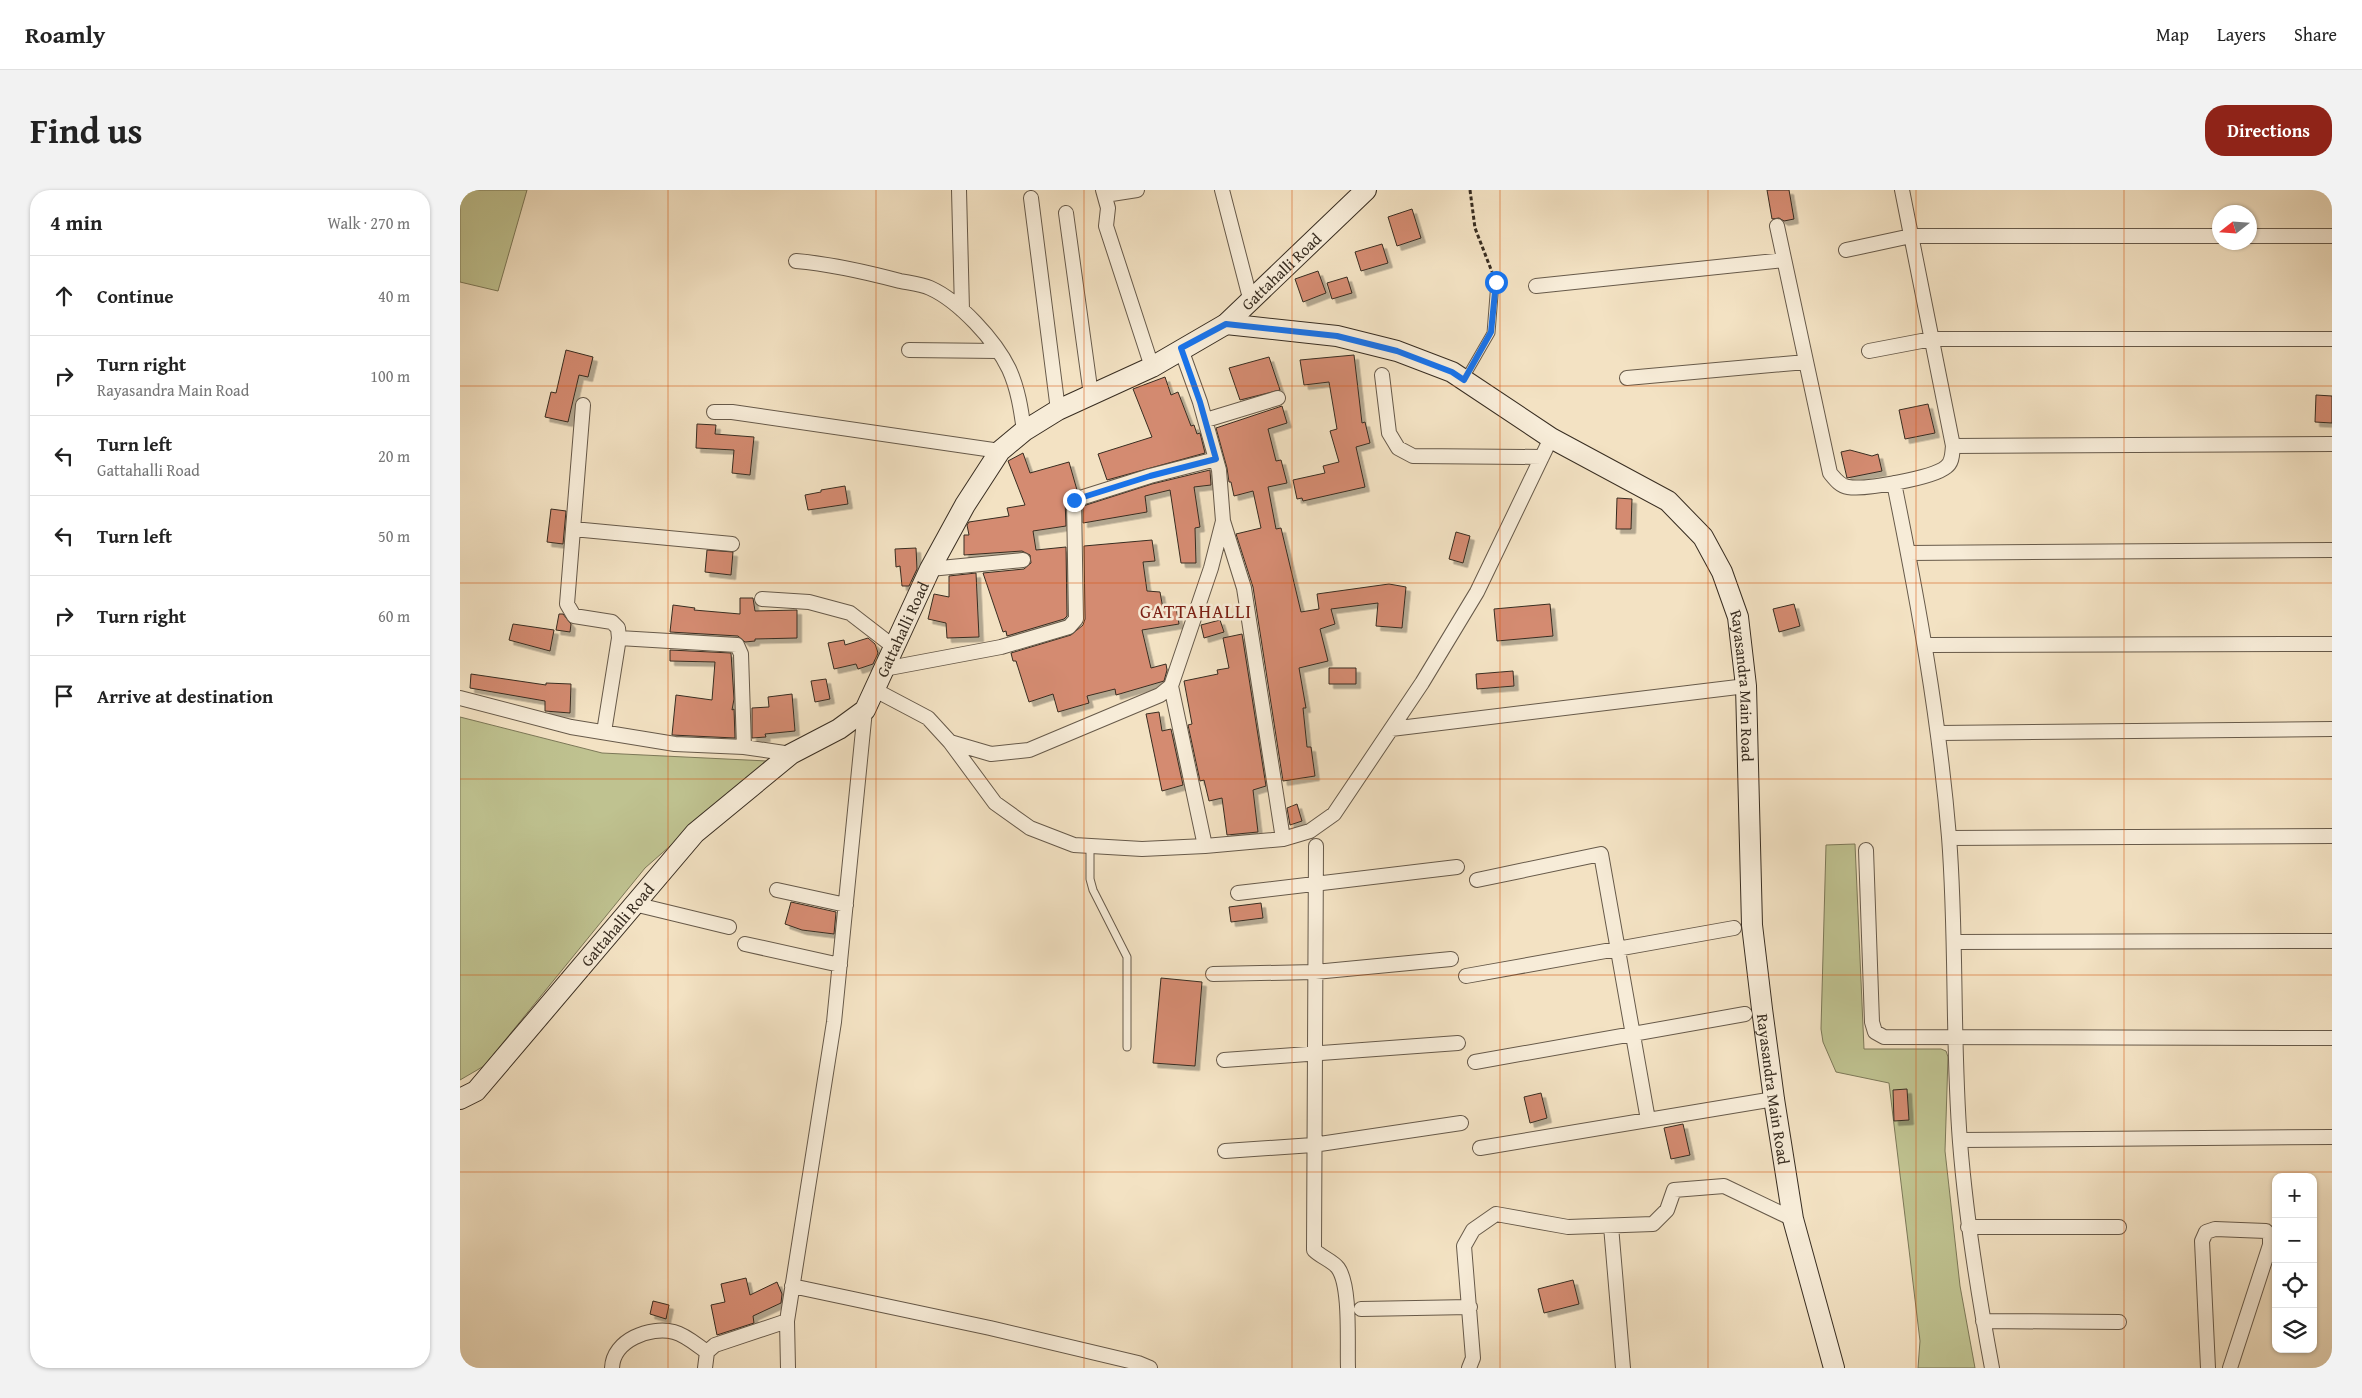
<!DOCTYPE html>
<html lang="en">
<head>
<meta charset="utf-8">
<style>
  :root { --surface:#fff; --page:#f2f2f2; --text:#222; --muted:#767676; --line:#e0e0e0; --accent:#8f2418 }
  body { margin:0; font-family:"Gentium Book Plus",serif; background:var(--page); color:var(--text) }
  .controls { position:absolute; right:15px; bottom:15px; display:grid; overflow:hidden; border-radius:10px; box-shadow:0 1px 4px #0004 }
  .controls button { width:45px; height:45px; display:grid; place-items:center; padding:0; border:0; border-bottom:1px solid var(--line); background:var(--surface); color:var(--text); font:25px sans-serif }
  .compass { position:absolute; left:1752px; top:15px; width:45px; height:45px; border-radius:50%; background:var(--surface); box-shadow:0 1px 4px #0004; rotate:253deg }
  .stop { position:absolute; width:15px; height:15px; margin:-11px; border:4px solid #1a73e8; border-radius:50%; background:#fff }
  .stop.end { background:#1a73e8; border-color:#fff; box-shadow:0 1px 5px #0008 }
  .list { margin:0; padding:0; list-style:none }
  h2 { display:flex; justify-content:space-between; align-items:center; height:65px; margin:0; padding:0 20px; font-size:21px }
  h2 small { font-size:16px; font-weight:400; color:var(--muted) }
  .list li { display:grid; grid-template-columns:32px 1fr auto; gap:15px; align-items:center; box-sizing:border-box; height:80px; padding:0 20px; border-top:1px solid var(--line) }
  .list b { display:block; font-size:19px; white-space:nowrap }
  .list p { margin:0; font-size:16px; white-space:nowrap; color:var(--muted) }
  .list em { font-size:16px; font-style:normal; color:var(--muted) }
  .icon { flex:none; width:28px; height:28px; fill:none; stroke:currentColor; stroke-width:2; stroke-linecap:round; stroke-linejoin:round }
  .map { position:relative; flex:none; width:1872px; height:1178px; overflow:hidden; border-radius:20px }
  header { display:flex; align-items:center; gap:30px; box-sizing:border-box; height:70px; padding:0 25px; background:var(--surface); border-bottom:1px solid var(--line) }
  header strong { font-size:24px }
  nav { display:flex; gap:28px; margin-inline-start:auto; font-size:18px }
  .intro { display:flex; align-items:center; justify-content:space-between; box-sizing:border-box; height:120px; padding:0 30px }
  h1 { margin:0; font-size:35px }
  .button { padding:12px 22px; border-radius:20px; background:var(--accent); color:#fff; font-size:18px; font-weight:700 }
  main { display:flex; gap:30px; padding:0 30px }
  aside { flex:1; background:var(--surface); border-radius:20px; box-shadow:0 1px 4px #0004 }
  .map>svg:first-child { display:block }
  .green { fill:#bfc290; stroke:#7c7858 }
  .building { fill:#d48b71; stroke:#382d21; filter:url(#shadow) }
  .lines { fill:none; stroke-linecap:round; stroke-linejoin:round }
  .lane-casing { stroke:#675a4a; stroke-width:9 }
  .street-casing { stroke:#675a4a; stroke-width:16 }
  .secondary-casing { stroke:#382d21; stroke-width:22 }
  .path { stroke:#382d21; stroke-width:3; stroke-dasharray:4 2.5; stroke-linecap:butt }
  .lane { stroke:#f7ecd8; stroke-width:7 }
  .street { stroke:#f7ecd8; stroke-width:14 }
  .secondary { stroke:#f7ecd8; stroke-width:20 }
  .route { stroke:#1a73e8; stroke-width:6 }
  .grid { fill:none; stroke:#d6550e; stroke-width:1; stroke-opacity:0.55 }
  .labels { text-anchor:middle; stroke-width:5; stroke-linejoin:round; paint-order:stroke }
  .street-label { font-size:16px; fill:#382d21; stroke:#f7ecd8 }
  .quarter-label { font-size:19px; letter-spacing:1px; fill:#7a1f14; stroke:#f7ecd8 }
</style>
</head>
<body>
<header>
<strong>Roamly</strong>
<nav><a>Map</a><a>Layers</a><a>Share</a></nav>
</header>
<div class="intro"><h1>Find us</h1><a class="button">Directions</a></div>
<main>
<aside>
<h2>4 min<small>Walk · 270 m</small></h2>
<ul class="list">
<li><svg class="icon" aria-label="ahead" viewBox="0 0 24 24"><path d="M12 20V5M6 11l6-6 6 6"/></svg><div><b>Continue</b></div><em>40 m</em></li>
<li><svg class="icon" aria-label="right" viewBox="0 0 24 24"><path d="M7 20v-9h11M14 6l5 5-5 5"/></svg><div><b>Turn right</b><p>Rayasandra Main Road</p></div><em>100 m</em></li>
<li><svg class="icon" aria-label="left" viewBox="0 0 24 24"><path d="M17 20v-9H6M10 6l-5 5 5 5"/></svg><div><b>Turn left</b><p>Gattahalli Road</p></div><em>20 m</em></li>
<li><svg class="icon" aria-label="left" viewBox="0 0 24 24"><path d="M17 20v-9H6M10 6l-5 5 5 5"/></svg><div><b>Turn left</b></div><em>50 m</em></li>
<li><svg class="icon" aria-label="right" viewBox="0 0 24 24"><path d="M7 20v-9h11M14 6l5 5-5 5"/></svg><div><b>Turn right</b></div><em>60 m</em></li>
<li><svg class="icon" aria-label="arrive" viewBox="0 0 24 24"><path d="M6 21V4h12l-3 4 3 4H6"/></svg><div><b>Arrive at destination</b></div></li>
</ul>
</aside>
<div class="map">
<svg width="1872" height="1178" viewBox="0 0 1872 1178">
  <defs>
    <filter id="shadow"><feDropShadow dx="4.5" dy="4.5" stdDeviation="0" flood-color="#0004"/></filter>
  </defs>
  <rect width="100%" height="100%" fill="#f3e2c3"/>
  <filter id="stains"><feTurbulence type="fractalNoise" baseFrequency=".004" numOctaves="4"/><feColorMatrix values="0 0 0 0 .2 0 0 0 0 .09 0 0 0 0 .02 0 0 0 .5 -.17"/></filter>
  <radialGradient id="worn" r=".72"><stop offset=".6" stop-color="#630" stop-opacity="0"/><stop offset="1" stop-color="#630" stop-opacity=".3"/></radialGradient>
  <path class="green" d="M0,0H67L38,101L0,92Z
    M0,527L142,563L307,571L185,678L24,876L0,890Z
    M1395,654L1404,859H1481L1486,861L1488,867L1485,961L1500,1096L1515,1178H1458L1460,1151L1429,893L1376,882L1363,852L1361,839L1366,655Z"/>
  <path class="building" d="M1307,0H1329L1334,29L1324,31L1319,28L1312,29Z
    M952,19L961,48L937,56L928,27Z
    M922,54L928,73L901,81L895,62Z
    M858,81L866,103L843,112L835,89Z
    M887,87L892,103L872,109L867,93Z
    M106,160L133,167L128,187L119,185L108,232L85,227L91,202L96,203Z
    M894,165L902,233L905,232L910,253L896,257L905,297L843,311L842,308L837,309L833,290L865,283L863,276L879,272L870,241L877,239L869,192L844,195L840,170Z
    M809,167L820,200L780,210L769,178Z
    M705,187L711,205L718,202L731,236L734,235L737,244L740,243L745,263L647,290L638,264L692,247L673,199Z
    M1856,205L1872,206V233L1855,232Z
    M1468,214L1475,243L1445,249L1439,220Z
    M822,216L827,233L808,239L816,271L821,270L827,293L808,297L816,339L821,338L841,422L859,419L857,404L929,394L946,397L942,438L916,436L918,413L871,419L875,434L860,439L868,471L839,478L846,518H843L847,557H851L855,586L823,591L793,397L776,344L801,338L793,301L774,306L771,292H769L767,278L756,238Z
    M237,234L256,235L255,244L294,247L290,285L272,283L274,260L236,258Z
    M1390,260L1412,266L1418,264L1422,281L1387,288L1381,262Z
    M563,263L570,283L609,272L617,300L607,304L605,310L606,336L573,341L576,360L606,357L607,426L604,429L547,446L546,441L543,442L523,383L564,379L571,373L570,365L562,361L504,365V345H509L507,335L509,332L549,326L547,318L565,315L548,271Z
    M750,280L751,295L734,297L740,337L735,338L736,373H721L710,300L685,306L687,322L623,333V316L692,294Z
    M385,296L388,314L348,320L345,305L361,302V300Z
    M1157,308L1172,309L1171,339H1156Z
    M91,319L106,321L103,354L87,352Z
    M996,342L1010,346L1003,373L989,369Z
    M692,350L695,371L683,372L687,401L700,402L703,419L716,417L719,434L682,440L691,478L706,474L707,480L704,491L656,505L655,499L627,506L629,513L598,522L593,504L569,512L556,471H553L551,463L611,445L623,435L625,429L624,356Z
    M456,358L457,379L449,396H442L440,376L436,377L435,359Z
    M247,360L273,362L271,385L245,382Z
    M516,383L519,447L487,448L486,433L468,429L474,404L489,407V386Z
    M280,408H293L295,421L337,420V448L295,449V451L285,452L278,446L210,442L213,415L235,418L234,420L280,424Z
    M1090,414L1093,446L1037,451L1034,419Z
    M1334,414L1340,436L1319,442L1313,419Z
    M99,424H103L111,434L110,442L96,440Z
    M760,430L764,442L744,448L741,435Z
    M53,434L94,440L90,461L49,450Z
    M782,444L806,596L793,600L798,642L767,645L762,608L749,611L744,590L740,591L728,535L732,534L724,491L758,484L757,480L769,478L763,448Z
    M408,448L415,454L418,463L413,474L398,479L396,474L374,479L368,453L384,450L385,455Z
    M210,460L271,463L274,509L272,520L274,519L275,548L212,545L216,505L252,510L255,472L210,471Z
    M869,478H896V494H869Z
    M1053,481L1054,496L1017,499L1016,484Z
    M11,484L86,495V493L111,494L110,523L85,521V511L10,498Z
    M366,489L370,509L355,512L351,491Z
    M332,504L335,541L305,544L306,547L292,548V518L309,517L308,507Z
    M699,522L702,541L711,539L723,595L702,601L686,524Z
    M837,614L842,631L830,635L827,618Z
    M331,712L376,722L374,744L342,740L325,734Z
    M801,713L803,728L771,732L769,717Z
    M701,788L742,792L735,876L693,873Z
    M1447,899L1449,930L1434,931L1433,900Z
    M1081,903L1087,928L1070,933L1064,907Z
    M1223,934L1230,965L1211,969L1204,938Z
    M286,1088L290,1105L317,1092L322,1104L321,1113L293,1126L294,1133L257,1145L251,1115L265,1112L261,1094Z
    M1113,1090L1119,1114L1084,1123L1078,1099Z
    M193,1111L209,1115L206,1129L190,1124Z"/>
  <g class="lines">
    <g class="lane-casing">
      <path id="lane" d="M1005,188L1031,143L1035,92
        M630,656V689L633,700L667,767V857"/>
    </g>
    <g class="street-casing">
      <path id="street" d="M499,0L502,120
        M643,0L648,18L646,36L692,177
        M762,0L791,112
        M645,5L677,0
        M571,8L598,220
        M606,23L631,205
        M1317,36L1370,283C1375,289 1380,296 1388,297C1405,300 1473,288 1486,277C1493,272 1492,263 1493,256L1442,0
        M1790,46H1872
        M1386,60L1451,46H1760
        M336,71C371,74 406,82 440,91C450,93 461,94 470,98C499,111 535,150 549,179C558,199 561,219 564,241
        M1076,96L1324,70
        M449,160L538,161
        M1409,161L1472,149H1872
        M922,185L929,243L938,258L953,266L1082,267
        M1167,188L1346,172
        M123,215L107,414L114,426L152,432L158,438L159,448L144,542
        M254,222H272L540,261
        M746,230L818,208
        M1493,256L1872,254
        M1434,293C1458,411 1479,527 1489,647C1497,749 1492,850 1500,952C1506,1028 1518,1103 1532,1178
        M763,331L784,398L823,649
        M113,339L272,354
        M1448,363L1872,360
        M470,379L563,370
        M302,409L349,412L390,423L434,457
        M159,448L277,455L281,464L284,557
        M1466,455L1872,454
        M424,479L541,457L609,437L616,429L614,310L690,286L756,269
        M711,496L745,656
        M415,500L468,528L490,552L531,564L569,560L700,505L711,496L751,378L763,331L759,280L740,212L721,159
        M0,508L111,537L215,554L284,557L331,564
        M931,539L1286,496
        M1479,543L1872,539
        M490,552L535,613L570,638L614,655L682,659L745,656L823,649L850,641L874,624L962,493L1017,402L1091,248
        M1489,648L1872,646
        M856,656L854,1060C861,1067 873,1071 878,1078C891,1096 887,1154 888,1178
        M1406,660L1412,832L1415,842L1424,847L1872,848
        M1017,690L1141,664L1188,930
        M317,700L386,715
        M778,703L997,677
        M174,714L269,737
        M1495,752L1872,751
        M285,754L380,775
        M753,784L855,782L991,769
        M1006,786L1274,738
        M764,870L998,853
        M1015,872L1285,824
        M1500,950L1872,947
        M1020,958L1314,909
        M765,961L853,955L1001,933
        M1151,1036L1163,1178
        M1508,1037H1659
        M332,1096L530,1138L678,1173L690,1178
        M901,1119L1010,1117
        M1523,1131L1659,1132
        M152,1178C153,1150 190,1136 214,1142C226,1145 238,1156 247,1162
        M245,1178L247,1162L255,1155L327,1131
        M328,1178L327,1131L374,832L405,520
        M1009,1178L1013,1168L1004,1056L1013,1040L1036,1024L1108,1037L1193,1034L1207,1020L1214,1000L1264,996L1333,1029
        M1748,1178L1742,1051L1746,1042L1755,1039L1806,1041L1810,1046V1055L1770,1178"/>
    </g>
    <g class="secondary-casing">
      <g id="secondary">
        <path id="s1" d="M766,134L877,146L937,161L992,182L1091,248L1208,311L1243,347L1262,382L1278,427L1286,496L1292,735L1302,819L1314,909L1333,1029L1374,1178"/>
        <path id="s2" d="M0,909L16,901L235,643L331,564L379,539L405,520L470,379L505,315L540,261L564,241L598,220L692,177L766,134L906,0"/>
      </g>
    </g>
    <path class="path" d="M1010,0L1015,38L1032,82"/>
    <use href="#lane" class="lane"/>
    <use href="#street" class="street"/>
    <use href="#secondary" class="secondary"/>
  </g>
  <g class="lines">
    <path class="route" d="M614,310L690,286L756,269L740,212L721,158L766,134L877,146L937,161L992,182L1004,190L1031,142L1036,92"/>
  </g>
  <path class="grid" d="M208,0V1178M416,0V1178M624,0V1178M832,0V1178M1040,0V1178M1248,0V1178M1456,0V1178M1664,0V1178M0,196H1872M0,393H1872M0,589H1872M0,785H1872M0,982H1872"/>
  <g class="labels">
    <g class="street-label">
      <text dy="6" stroke="none"><textPath href="#s2" startOffset="1196">Gattahalli Road</textPath></text>
      <text dy="6" stroke="none"><textPath href="#s2" startOffset="656">Gattahalli Road</textPath></text>
      <text dy="6" stroke="none"><textPath href="#s1" startOffset="691">Rayasandra Main Road</textPath></text>
      <text dy="6" stroke="none"><textPath href="#s2" startOffset="236">Gattahalli Road</textPath></text>
      <text dy="6" stroke="none"><textPath href="#s1" startOffset="1096">Rayasandra Main Road</textPath></text>
    </g>
    <g class="quarter-label">
      <text x="736" y="428">GATTAHALLI</text>
    </g>
  </g>
  <rect width="100%" height="100%" filter="url(#stains)"/>
  <rect width="100%" height="100%" fill="url(#worn)"/>
</svg>
<div class="controls">
<button>+</button>
<button>−</button>
<button><svg class="icon" aria-label="locate" viewBox="0 0 24 24"><circle cx="12" cy="12" r="6"/><path d="M12 2v4M12 18v4M2 12h4M18 12h4"/></svg></button>
<button><svg class="icon" aria-label="layers" viewBox="0 0 24 24"><path d="M12 4l9 5-9 5-9-5zM3 14l9 5 9-5"/></svg></button>
</div>
<svg class="compass" viewBox="-18 -18 36 36"><path d="M0-13l5 13h-10z" fill="#e53935"/><path d="M0 13l5-13h-10z" fill="#767676"/></svg>
<div class="stop" style="left:1036px;top:92px"></div>
<div class="stop end" style="left:614px;top:310px"></div>
</div>
</main>
</body>
</html>
